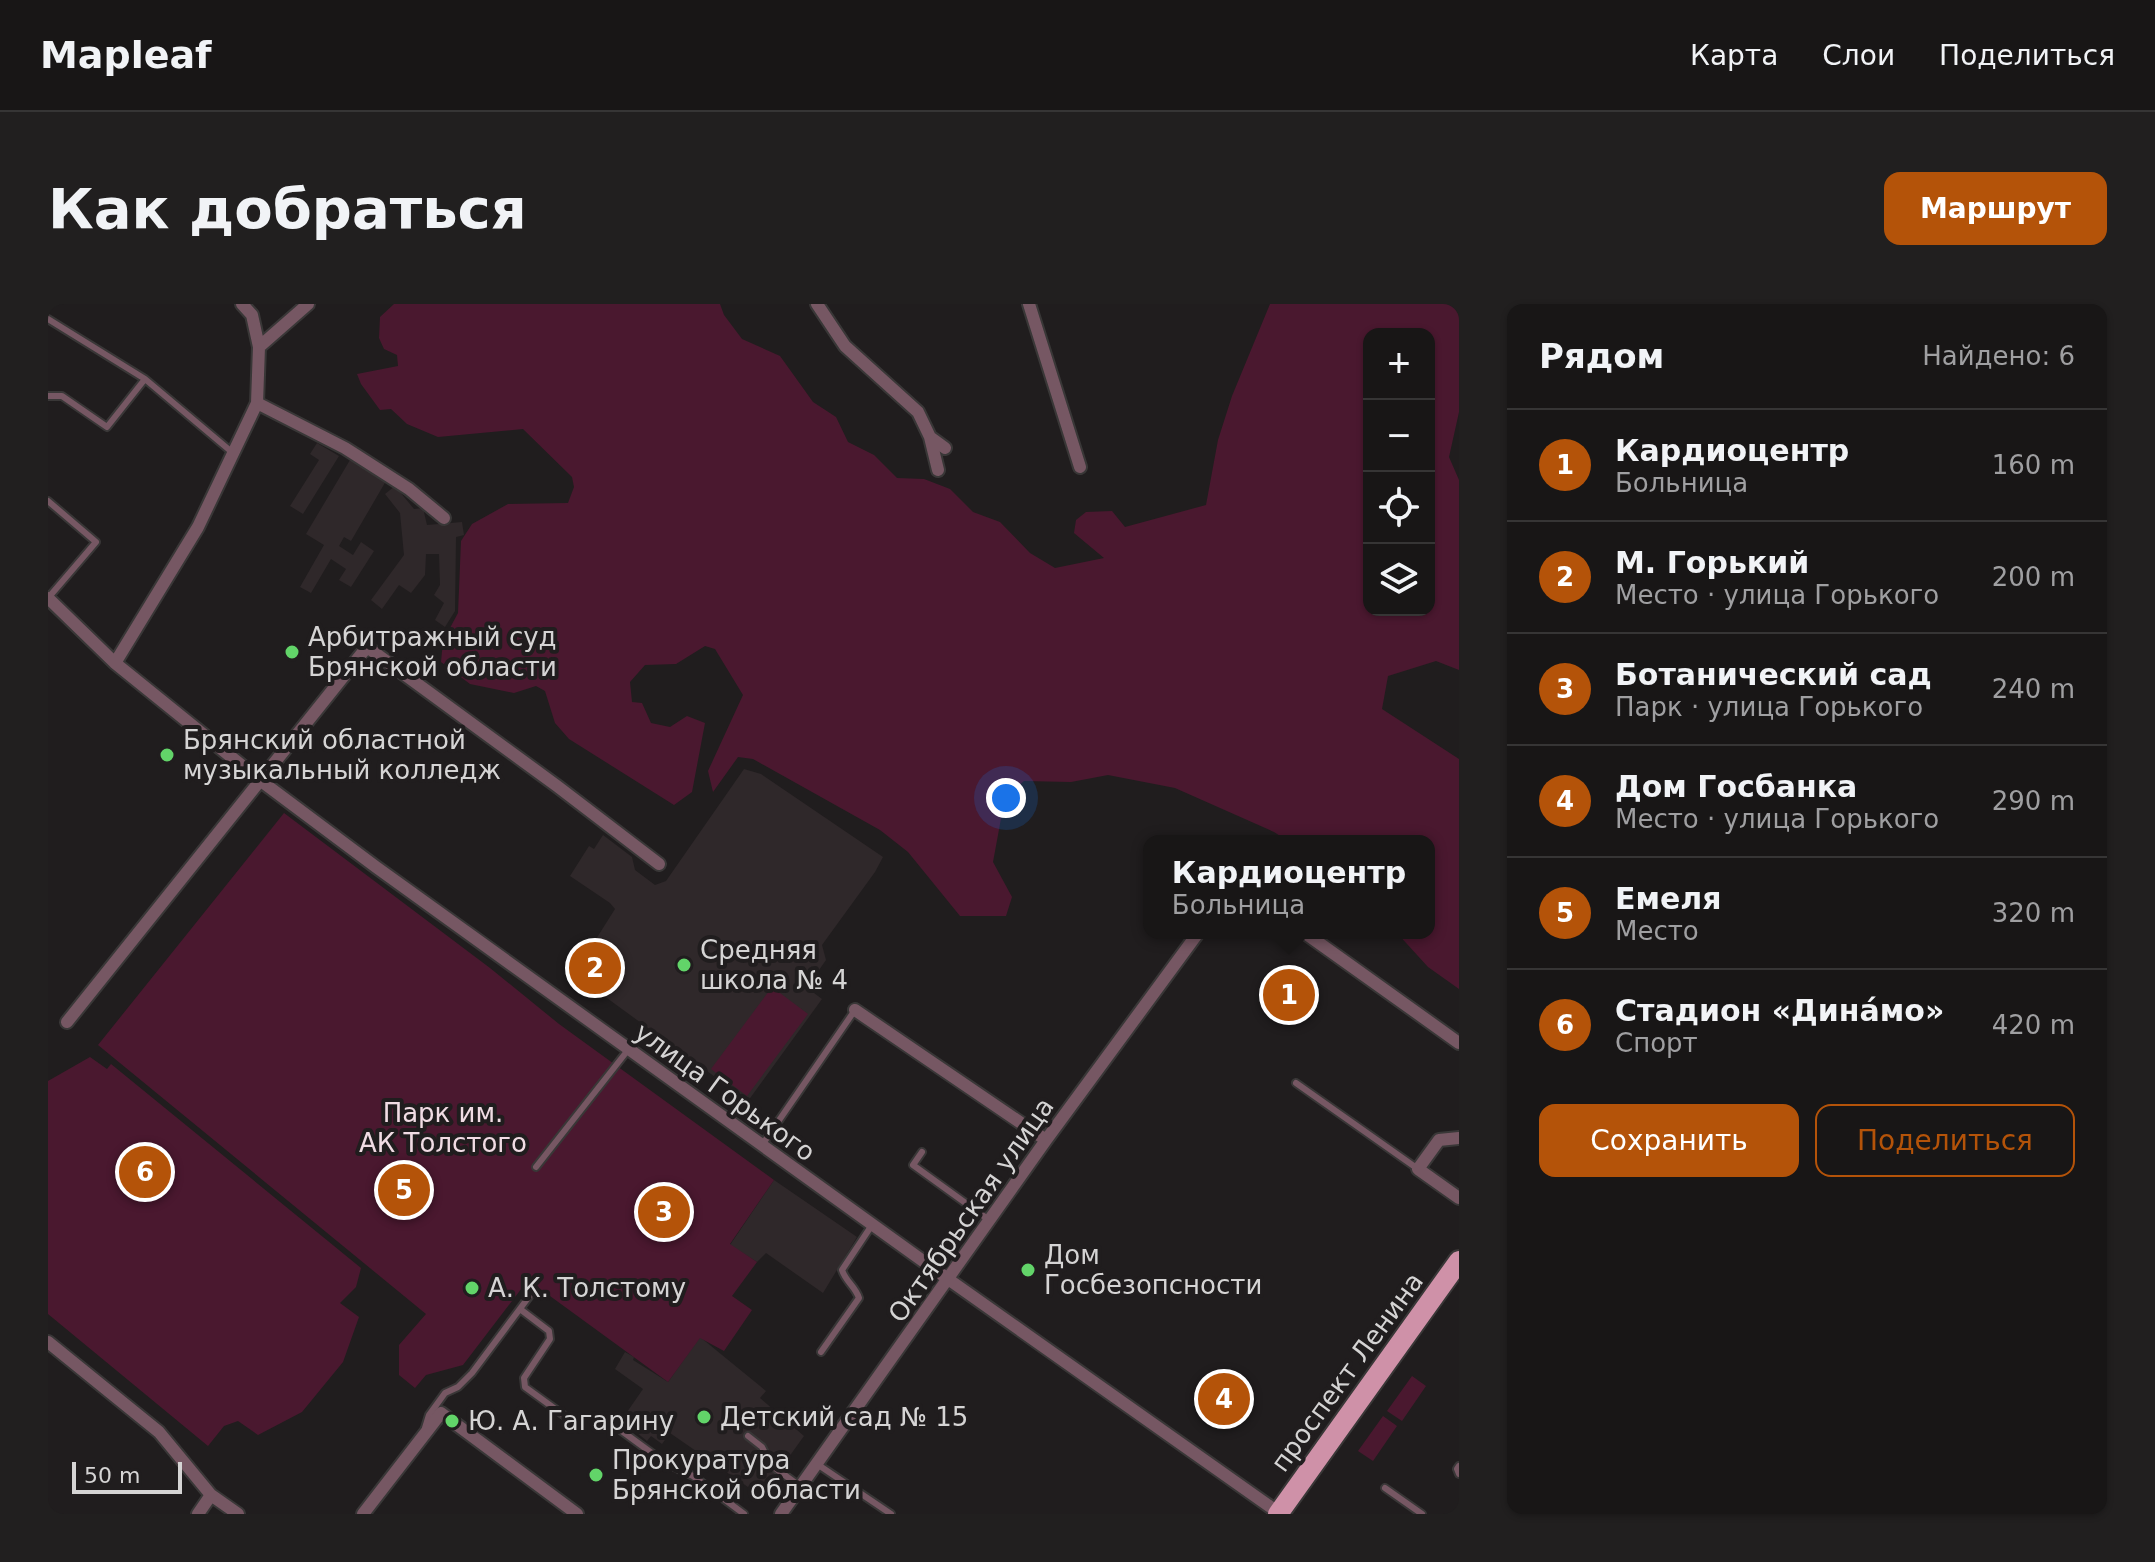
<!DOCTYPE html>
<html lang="ru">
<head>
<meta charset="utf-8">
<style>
  :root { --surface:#181616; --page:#211f1f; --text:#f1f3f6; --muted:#9f9fa1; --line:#363535; --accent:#b45309 }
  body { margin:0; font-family:"DejaVu Sans",sans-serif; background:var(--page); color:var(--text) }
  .controls { position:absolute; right:24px; top:24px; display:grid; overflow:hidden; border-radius:16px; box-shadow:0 2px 6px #0004 }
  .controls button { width:72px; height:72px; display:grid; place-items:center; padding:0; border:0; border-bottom:2px solid var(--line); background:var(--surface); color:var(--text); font:40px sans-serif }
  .scale { position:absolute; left:24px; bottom:20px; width:110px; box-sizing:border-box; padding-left:8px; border:4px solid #d5d4d4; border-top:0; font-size:22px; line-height:28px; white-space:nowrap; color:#d5d4d4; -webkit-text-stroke:6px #201d1e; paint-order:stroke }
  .you { position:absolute; left:958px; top:494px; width:28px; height:28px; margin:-20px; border:6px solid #fff; border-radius:50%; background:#1a73e8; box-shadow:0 0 0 12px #1a73e833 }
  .badge { display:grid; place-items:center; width:52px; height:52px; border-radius:50%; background:var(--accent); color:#fff; font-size:26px; font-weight:700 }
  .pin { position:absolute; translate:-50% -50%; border:4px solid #fff; box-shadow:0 2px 8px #0006 }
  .popup { position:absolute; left:1095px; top:531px; width:292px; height:104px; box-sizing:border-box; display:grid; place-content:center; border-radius:16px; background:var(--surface); filter:drop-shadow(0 2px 6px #0005); font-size:26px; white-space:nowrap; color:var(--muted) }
  .popup b { font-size:30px; color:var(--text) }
  .popup::after { content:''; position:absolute; left:50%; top:100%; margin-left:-16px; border:16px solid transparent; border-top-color:var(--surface) }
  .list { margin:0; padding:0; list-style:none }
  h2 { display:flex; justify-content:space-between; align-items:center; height:104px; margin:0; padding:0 32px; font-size:34px }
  h2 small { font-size:26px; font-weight:400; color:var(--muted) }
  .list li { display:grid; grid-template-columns:52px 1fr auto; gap:24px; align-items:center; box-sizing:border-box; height:112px; padding:0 32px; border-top:2px solid var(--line) }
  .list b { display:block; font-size:30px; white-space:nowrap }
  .list p { margin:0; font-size:26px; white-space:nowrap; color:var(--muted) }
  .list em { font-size:26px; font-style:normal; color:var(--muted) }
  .actions { display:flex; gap:16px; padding:24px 32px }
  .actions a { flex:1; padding:18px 0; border:2px solid var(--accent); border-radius:16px; text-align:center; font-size:28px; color:var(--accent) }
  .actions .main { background:var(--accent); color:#fff }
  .icon { flex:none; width:44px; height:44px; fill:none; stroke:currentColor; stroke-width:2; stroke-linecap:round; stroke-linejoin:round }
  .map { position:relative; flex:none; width:1411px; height:1210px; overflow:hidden; border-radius:16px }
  header { display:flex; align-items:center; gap:48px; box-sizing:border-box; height:112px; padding:0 40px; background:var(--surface); border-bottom:2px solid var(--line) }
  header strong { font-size:38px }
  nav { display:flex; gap:44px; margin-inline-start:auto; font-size:28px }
  .intro { display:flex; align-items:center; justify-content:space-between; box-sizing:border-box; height:192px; padding:0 48px }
  h1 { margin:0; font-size:56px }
  .button { padding:20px 36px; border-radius:16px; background:var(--accent); color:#fff; font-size:28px; font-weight:700 }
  main { display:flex; gap:48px; padding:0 48px }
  aside { flex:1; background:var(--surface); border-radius:16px; box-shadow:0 2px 6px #0004 }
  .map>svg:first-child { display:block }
  .built { fill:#2f282a }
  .green { fill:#4a182f; fill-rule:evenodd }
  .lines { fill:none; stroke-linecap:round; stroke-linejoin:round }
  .lane-casing { stroke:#393737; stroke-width:10 }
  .street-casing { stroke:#393737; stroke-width:16 }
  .primary-casing { stroke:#393737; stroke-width:24 }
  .lane { stroke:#765763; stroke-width:6 }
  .street { stroke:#765763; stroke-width:12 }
  .primary { stroke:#cf91a8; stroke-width:20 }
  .poi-dot { fill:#62d469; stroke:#201d1e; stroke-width:3 }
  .labels { text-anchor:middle; stroke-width:8; stroke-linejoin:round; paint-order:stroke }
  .poi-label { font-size:26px; fill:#d5d4d4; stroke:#201d1e; text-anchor:start }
  .street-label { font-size:26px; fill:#d5d4d4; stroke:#201d1e }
  .park-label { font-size:26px; fill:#f1dce4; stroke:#201d1e }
</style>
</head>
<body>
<header>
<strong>Mapleaf</strong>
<nav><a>Карта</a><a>Слои</a><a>Поделиться</a></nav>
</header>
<div class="intro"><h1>Как добраться</h1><a class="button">Маршрут</a></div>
<main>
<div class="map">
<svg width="1411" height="1210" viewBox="0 0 1411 1210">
  <rect width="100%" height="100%" fill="#201d1e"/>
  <path class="built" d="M269,139L291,152L255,210L242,202L271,156L262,150Z
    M302,156L338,177L303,237L296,233L291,242L305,251L313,238L326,247L303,283L291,276L298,265L283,255L263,289L252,283L276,241L258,230Z
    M347,182L366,205L375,204L379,221L414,218L416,231L408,233L407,307L397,323L387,316L396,299L386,291L392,281L391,250H378L377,271L363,289L351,281L334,305L323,296L356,251L352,209L337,190Z
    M696,465L713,470L835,553L827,568L774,641L778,656L764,676L758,673V683L774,695L700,797L526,670L567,605L562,599L522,572L541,542L546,545L555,531L584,553L587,566L607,581L618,577Z
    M726,876L809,933L775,989L718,949L709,958L682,941Z
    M652,1033L718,1087L712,1094L756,1132L713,1192L622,1129L614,1140L603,1132L599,1137L577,1119L581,1114L577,1111L595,1085L567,1065L577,1048L586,1053L585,1056L620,1078Z"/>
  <path class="green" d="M346,0H672L676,11L694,35L732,52L765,98L788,113L800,138L826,151L849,174L876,175L902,185L925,208L952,218L982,249L1007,264L1056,254L1026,229L1028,216L1038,208L1064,207L1077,223L1158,201L1170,136L1184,92L1222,0H1411V108L1401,153L1411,176V366L1388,357L1340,372L1334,405L1411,455V685L1380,663L1349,629H1381V537H1240L1226,528L1127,484L1060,471L1023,478L976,477L957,493L945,558L964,593L958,612H912L860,548L832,526L705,455L690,453L665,488L660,467L695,391L667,345L657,342L628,360L597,361L582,378L584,398L594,399L603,419L622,423L639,412L657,419L644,488L626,501L521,435L507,419L497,387L488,382L466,389L422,380L393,358L395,337L410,309L413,237L424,220L460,200L520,199L526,183L524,173L475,125L390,133L359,120L343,105L332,106L313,80L309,70L350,62L349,51L336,45L331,34L332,13ZM1321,30H1381V306H1321Z
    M236,509L442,664L511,720L726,876L682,940L709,958L684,992L704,1006L676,1047L652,1034L620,1078L480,976L415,1061L378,1071L367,1084L351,1071V1041L378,1010L50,741Z
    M724,683L760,710L699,792L663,765Z
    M42,753L59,765L63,760L313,964L308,983L292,999L311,1013L295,1058L254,1108L210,1131L190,1117L176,1122L160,1142L0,1010V777Z
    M1364,1072L1378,1082L1354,1117L1339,1107Z
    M1335,1112L1349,1122L1325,1157L1310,1147Z"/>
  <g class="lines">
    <g class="lane-casing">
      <path id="lane" d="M0,15L97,75L59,123L14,92H0
        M97,75L185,149
        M0,197L48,238L1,293
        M1248,779L1370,865
        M714,841L807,706
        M874,848L865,861L941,916
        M488,863L580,746
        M472,1005L501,1027L502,1035L476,1074L477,1083L521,1115
        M773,1048L811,994C807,982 798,978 794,966L824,921
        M556,1114L616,1158L645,1172L696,1210
        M377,1124L381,1111L397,1089L410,1083L424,1069L483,990
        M700,1132L714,1143L723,1161L753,1183
        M769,1160L843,1210
        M1411,1162L1409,1165L1411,1170
        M1337,1184L1374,1210"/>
    </g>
    <g class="street-casing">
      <path id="street" d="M769,0L797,42L870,108L882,133L897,144
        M981,0L1032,163
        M211,43L260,0
        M209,99L297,144L361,185L396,214
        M882,133L890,166
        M0,294L67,359L213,477L328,563L900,975L1231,1209
        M67,359L150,223L209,99L211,43L204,11L194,0
        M1257,629L1411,739
        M807,706L998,836
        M19,718L319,343L509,482L611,560
        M1411,834L1391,836L1370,865L1411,894
        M0,1038L111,1128L163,1191L190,1210
        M150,1210L163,1191
        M315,1210L393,1109L529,1210
        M733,1210L998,836L1150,629"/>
    </g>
    <g class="primary-casing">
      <path id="primary" d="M1230,1210L1411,957"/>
    </g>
    <use href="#lane" class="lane"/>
    <use href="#street" class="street"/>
    <use href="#primary" class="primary"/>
  </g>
  <g class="poi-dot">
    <circle cx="244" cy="348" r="8"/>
    <circle cx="119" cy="451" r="8"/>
    <circle cx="636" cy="661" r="8"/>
    <circle cx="980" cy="966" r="8"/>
    <circle cx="424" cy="984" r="8"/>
    <circle cx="656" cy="1113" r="8"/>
    <circle cx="404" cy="1117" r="8"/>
    <circle cx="548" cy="1171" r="8"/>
  </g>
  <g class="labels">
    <g class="poi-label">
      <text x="260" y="342">Арбитражный суд<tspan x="260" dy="30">Брянской области</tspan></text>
      <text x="135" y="445">Брянский областной<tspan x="135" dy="30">музыкальный колледж</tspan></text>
      <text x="652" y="655">Средняя<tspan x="652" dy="30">школа № 4</tspan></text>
      <text x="996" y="960">Дом<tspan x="996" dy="30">Госбезопсности</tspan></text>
      <text x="440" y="993">А. К. Толстому</text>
      <text x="672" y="1122">Детский сад № 15</text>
      <text x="420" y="1126">Ю. А. Гагарину</text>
      <text x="564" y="1165">Прокуратура<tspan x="564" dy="30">Брянской области</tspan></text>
    </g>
    <g class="street-label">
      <text transform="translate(677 788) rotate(36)" y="9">улица Горького</text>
      <text transform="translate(923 906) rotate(-55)" y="9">Октябрьская улица</text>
      <text transform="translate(1299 1068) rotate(-54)" y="9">проспект Ленина</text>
    </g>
    <g class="park-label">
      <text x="395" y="818">Парк им.<tspan x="395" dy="30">АК Толстого</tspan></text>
    </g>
  </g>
</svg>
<div class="controls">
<button>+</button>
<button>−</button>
<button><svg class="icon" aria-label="locate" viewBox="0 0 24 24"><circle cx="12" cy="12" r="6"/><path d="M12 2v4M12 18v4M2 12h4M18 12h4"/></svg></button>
<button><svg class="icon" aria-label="layers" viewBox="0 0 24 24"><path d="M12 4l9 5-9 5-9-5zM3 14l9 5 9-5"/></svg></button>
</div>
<div class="scale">50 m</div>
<div class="you"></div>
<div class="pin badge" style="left:1241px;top:691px">1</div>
<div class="popup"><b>Кардиоцентр</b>Больница</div>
<div class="pin badge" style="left:547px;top:664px">2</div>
<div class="pin badge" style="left:616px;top:908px">3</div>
<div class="pin badge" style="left:1176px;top:1095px">4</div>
<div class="pin badge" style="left:356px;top:886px">5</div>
<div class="pin badge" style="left:97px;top:868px">6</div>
</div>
<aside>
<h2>Рядом<small>Найдено: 6</small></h2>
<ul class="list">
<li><span class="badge">1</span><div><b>Кардиоцентр</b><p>Больница</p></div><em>160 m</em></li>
<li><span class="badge">2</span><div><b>М. Горький</b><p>Место · улица Горького</p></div><em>200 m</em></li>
<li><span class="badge">3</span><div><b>Ботанический сад</b><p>Парк · улица Горького</p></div><em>240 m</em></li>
<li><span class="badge">4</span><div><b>Дом Госбанка</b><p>Место · улица Горького</p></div><em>290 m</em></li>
<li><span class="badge">5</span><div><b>Емеля</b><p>Место</p></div><em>320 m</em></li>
<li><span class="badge">6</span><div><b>Стадион «Дина́мо»</b><p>Спорт</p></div><em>420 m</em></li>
</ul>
<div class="actions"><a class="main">Сохранить</a><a>Поделиться</a></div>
</aside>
</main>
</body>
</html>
